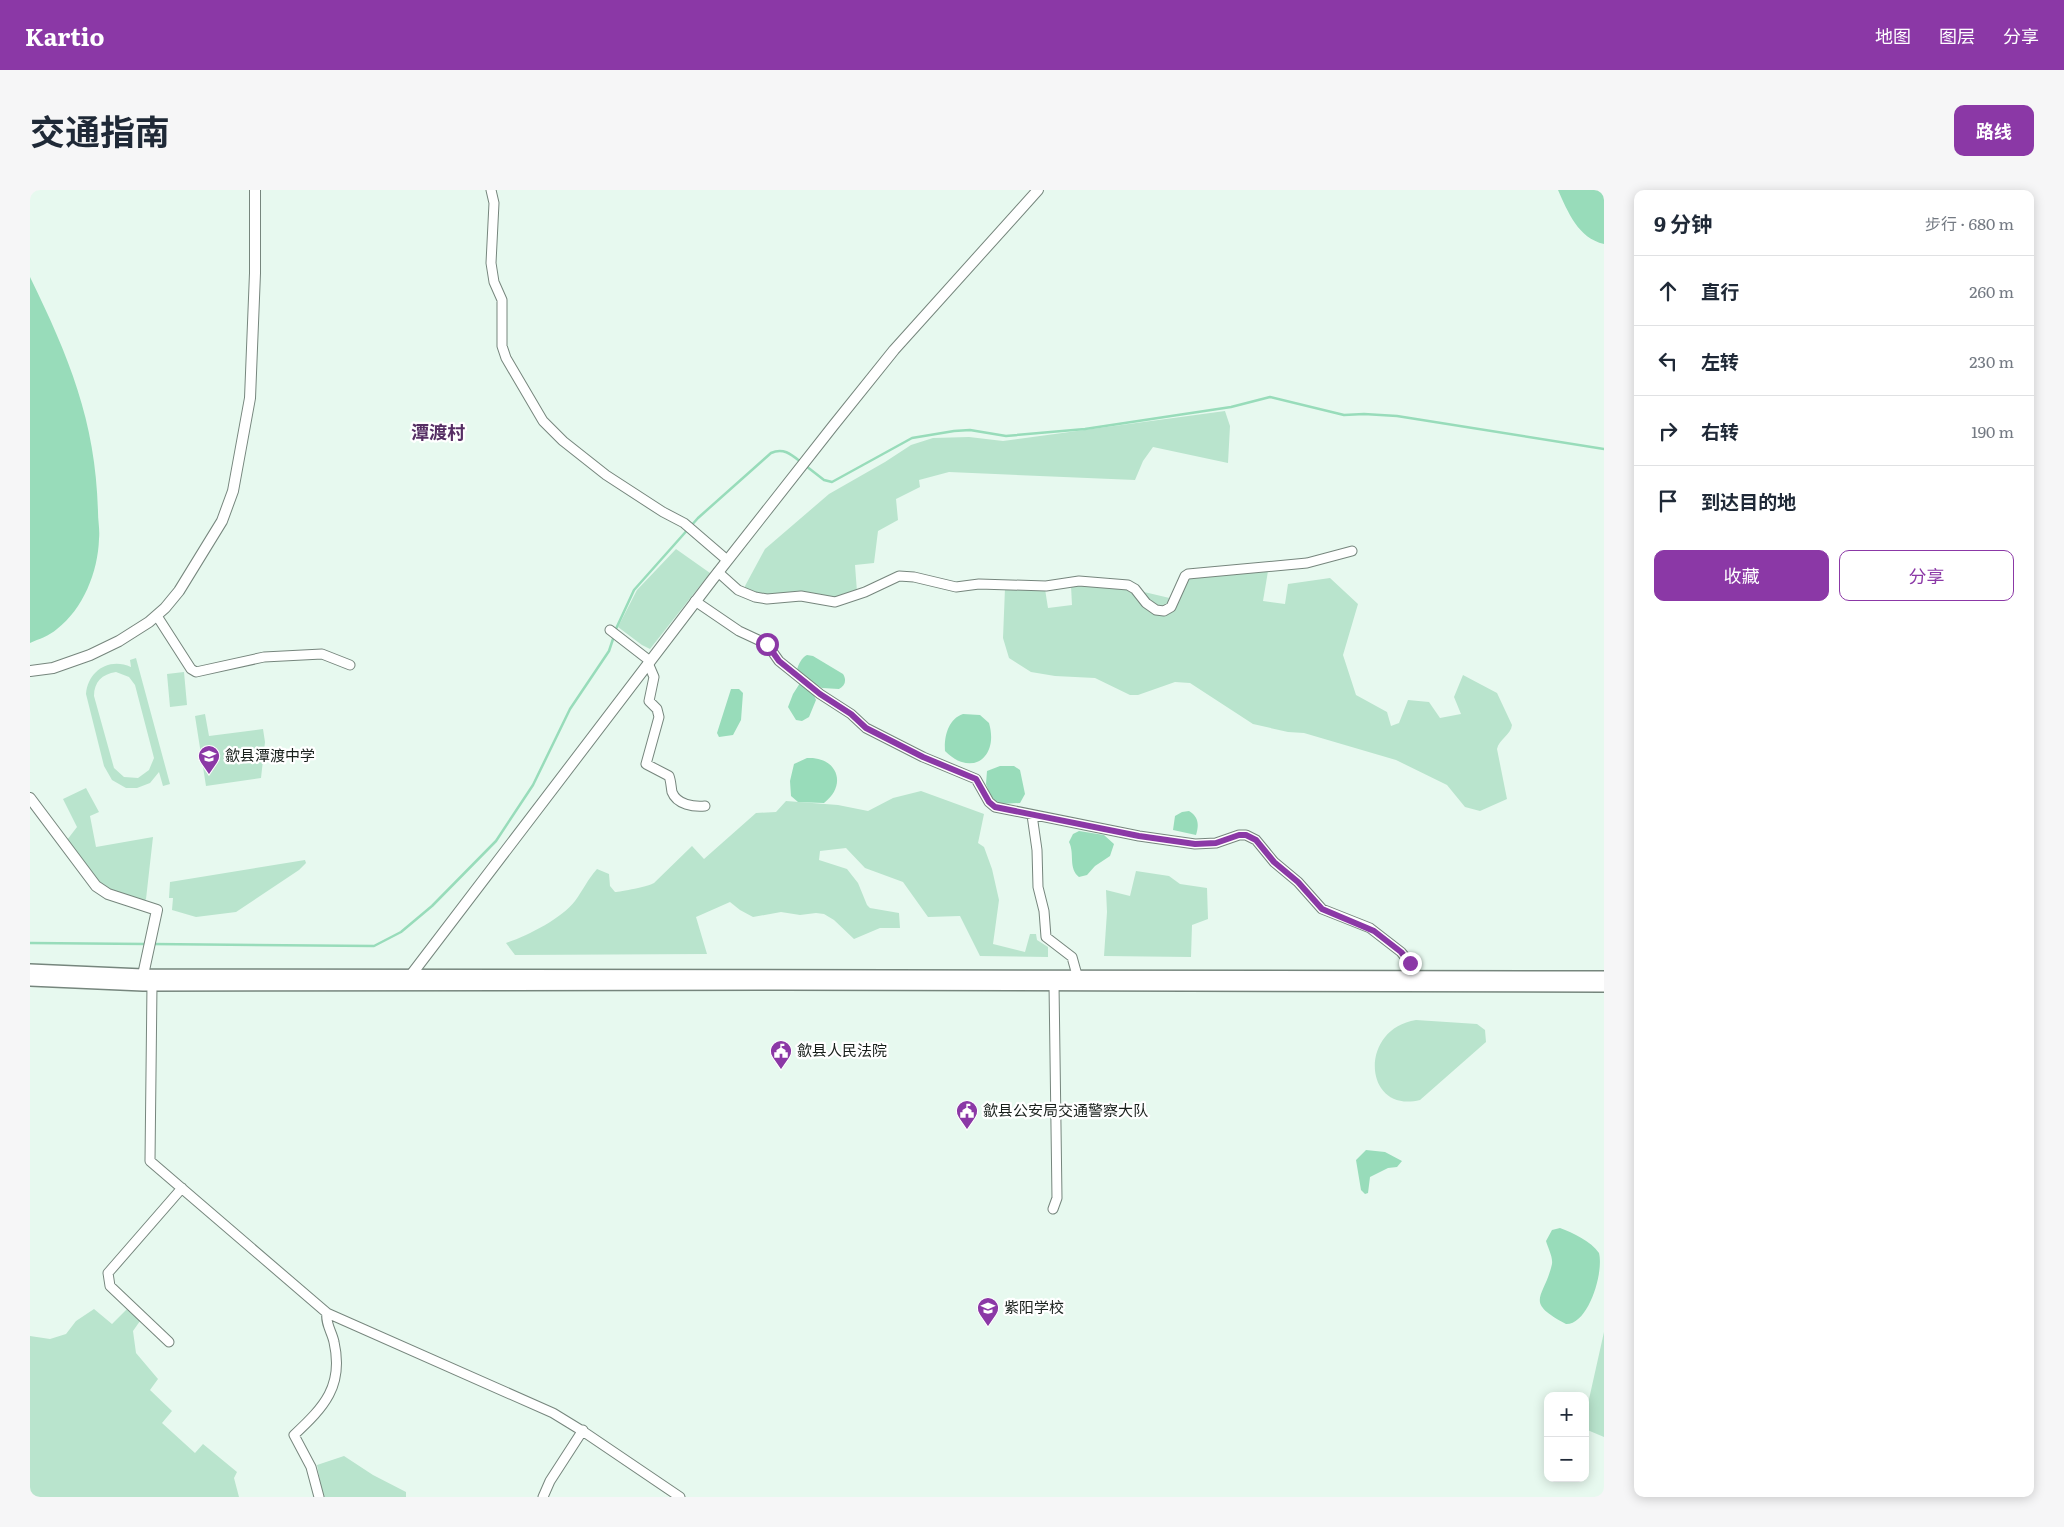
<!DOCTYPE html>
<html lang="zh">
<head>
<meta charset="utf-8">
<style>
  :root { --surface:#fff; --page:#f6f6f7; --text:#1f2937; --muted:#747a83; --line:#e0e1e3; --accent:#8b38a6 }
  body { margin:0; font-family:Literata,"Noto Sans SC",serif; background:var(--page); color:var(--text) }
  .controls { position:absolute; right:15px; bottom:15px; display:grid; overflow:hidden; border-radius:10px; box-shadow:0 2px 12px #0003 }
  .controls button { width:45px; height:45px; display:grid; place-items:center; padding:0; border:0; border-bottom:1px solid var(--line); background:var(--surface); color:var(--text); font:25px sans-serif }
  .stop { position:absolute; width:15px; height:15px; margin:-11px; border:4px solid #8b38a6; border-radius:50%; background:#fff }
  .stop.end { background:#8b38a6; border-color:#fff; box-shadow:0 1px 5px #0008 }
  .list { margin:0; padding:0; list-style:none }
  h2 { display:flex; justify-content:space-between; align-items:center; height:65px; margin:0; padding:0 20px; font-size:21px }
  h2 small { font-size:16px; font-weight:400; color:var(--muted) }
  .list li { display:grid; grid-template-columns:32px 1fr auto; gap:15px; align-items:center; box-sizing:border-box; height:70px; padding:0 20px; border-top:1px solid var(--line) }
  .list b { display:block; font-size:19px; white-space:nowrap }
  .list em { font-size:16px; font-style:normal; color:var(--muted) }
  .actions { display:flex; gap:10px; padding:15px 20px }
  .actions a { flex:1; padding:11px 0; border:1px solid var(--accent); border-radius:10px; text-align:center; font-size:18px; color:var(--accent) }
  .actions .main { background:var(--accent); color:#fff }
  .icon { flex:none; width:28px; height:28px; fill:none; stroke:currentColor; stroke-width:2; stroke-linecap:round; stroke-linejoin:round }
  .map { position:relative; flex:none; width:1574px; height:1307px; overflow:hidden; border-radius:10px }
  header { display:flex; align-items:center; gap:30px; box-sizing:border-box; height:70px; padding:0 25px; background:var(--accent); color:#fff }
  header strong { font-size:24px }
  nav { display:flex; gap:28px; margin-inline-start:auto; font-size:18px }
  .intro { display:flex; align-items:center; justify-content:space-between; box-sizing:border-box; height:120px; padding:0 30px }
  h1 { margin:0; font-size:35px }
  .button { padding:12px 22px; border-radius:10px; background:var(--accent); color:#fff; font-size:18px; font-weight:700 }
  main { display:flex; gap:30px; padding:0 30px }
  aside { flex:1; background:var(--surface); border-radius:10px; box-shadow:0 2px 12px #0003 }
  .map>svg:first-child { display:block }
  .green { fill:#b9e4cd; fill-rule:evenodd }
  .water { fill:#98dcba }
  .lines { fill:none; stroke-linecap:round; stroke-linejoin:round }
  .stream { stroke:#98dcba; stroke-width:2.5 }
  .minor-casing { stroke:#76867d; stroke-width:11 }
  .tertiary-casing { stroke:#76867d; stroke-width:12 }
  .secondary-casing { stroke:#76867d; stroke-width:14 }
  .minor { stroke:#fff; stroke-width:9 }
  .tertiary { stroke:#fff; stroke-width:10 }
  .secondary { stroke:#fff; stroke-width:11 }
  .route { stroke:#8b38a6; stroke-width:6 }
  .labels { text-anchor:middle; stroke-width:4.5; stroke-linejoin:round; paint-order:stroke }
  .poi-label { font-size:15px; fill:#181f1b; stroke:#fff; text-anchor:start }
  .quarter-label { font-size:18px; font-weight:bold; fill:#562e64; stroke:#fff }
</style>
</head>
<body>
<header>
<strong>Kartio</strong>
<nav><a>地图</a><a>图层</a><a>分享</a></nav>
</header>
<div class="intro"><h1>交通指南</h1><a class="button">路线</a></div>
<main>
<div class="map">
<svg width="1574" height="1307" viewBox="0 0 1574 1307">
  <rect width="100%" height="100%" fill="#e7f9ef"/>
  <path class="green" d="M1195,221L1200,236L1198,273L1123,257L1113,271L1105,290L919,282L889,290L890,297L866,309L868,330L848,341L844,373L825,375L827,402L810,409L732,407L716,402L715,396L735,359L799,304L855,272L881,255L903,248L939,247L973,251Z
    M646,359L680,383L620,459L612,455L588,437L607,400Z
    M1238,381L1233,411L1255,414L1258,394L1300,388L1328,414L1313,465L1326,505L1357,522L1361,536L1369,533L1378,510L1399,512L1410,528L1431,524L1424,507L1433,485L1467,503L1482,535C1481,545 1469,549 1467,559L1477,609L1450,621L1435,617L1417,595L1366,570L1274,543L1258,542L1223,534L1160,493L1145,492L1108,505H1100L1065,488L1025,486L1001,482L979,468L973,448L975,398L1015,399L1018,418L1042,415L1041,396L1093,397L1148,410L1159,387Z
    M106,468L140,594L133,596L129,582L120,593L107,598H96L82,590L74,576L56,504C58,481 79,467 101,477L100,470ZM86,482L99,487L105,495L124,568L119,580L108,588L94,587L84,578L64,506C64,492 72,484 86,482Z
    M154,482L157,515L140,517L137,484Z
    M175,524L179,546L233,539L235,552L231,588L176,596L165,526Z
    M56,598L69,622L60,626L66,657L123,647L116,709L114,711L79,701L66,691L37,650L47,637L33,609Z
    M891,601L954,624L948,653L954,657L962,679L969,710L963,754L995,762L1000,744H1006L1007,750L1018,757V767L950,766L930,726L898,727L873,692L835,678L816,658L790,661L789,670L817,679L828,693L837,715L840,718L869,723L870,738H850L824,749L804,730L794,724L786,723L770,725L751,722L723,727L710,720L700,712L666,727L677,764L485,765L476,753C497,746 531,729 545,711C553,700 558,689 567,679L579,684L580,696L585,702C590,702 620,696 624,693L662,656L674,669L726,623L746,622L756,611L808,615L838,621L863,608Z
    M275,670L276,673L269,680L206,722L166,727L142,720L143,708H139L140,692Z
    M1106,681L1139,686L1150,694L1177,698L1178,729L1162,735L1161,767L1074,766L1077,722L1076,700L1100,706Z
    M1386,830L1447,834L1455,840L1456,852L1390,910C1333,924 1328,839 1386,830Z
    M64,1119L82,1134L97,1119L110,1131L103,1141L106,1163L128,1189L120,1200L142,1221L132,1233L165,1263L173,1254L207,1282L204,1288L209,1307H0V1146L20,1149L36,1144L46,1131Z
    M1574,1142V1247L1555,1239V1227Z
    M314,1266L343,1285L376,1302V1307H293L287,1275Z"/>
  <path class="water" d="M1528,0H1574V54C1548,48 1538,22 1528,0Z
    M0,87C39,167 66,232 68,322C68,331 70,340 69,349C68,382 53,419 27,439C19,446 9,449 0,453Z
    M777,465L783,466L813,484C817,490 815,496 809,499L792,498L769,484L767,480C768,475 772,467 777,465Z
    M770,493L782,501L786,510L779,527L772,531L766,530L758,517L763,504Z
    M701,499H709L713,503L711,530L703,545L689,547L687,543Z
    M933,524L950,525L959,533C969,567 942,588 915,561C914,547 918,529 933,524Z
    M777,568C807,566 818,595 794,613L768,612L761,606L760,591L764,574Z
    M970,576H984L990,580L995,604L990,613L970,614L962,610L956,594L957,581Z
    M1159,621C1169,627 1169,635 1166,645L1143,640L1145,626L1152,622Z
    M1049,641L1074,645L1084,654L1080,666L1065,676L1057,685L1049,687C1038,678 1045,664 1039,652L1043,644Z
    M1336,960L1355,962L1372,971L1367,977L1358,978L1340,987L1338,1003L1335,1004L1331,1000L1326,970Z
    M1530,1038C1543,1043 1561,1051 1569,1063C1574,1083 1558,1135 1536,1134C1493,1111 1514,1109 1522,1074C1523,1067 1518,1058 1516,1051L1522,1040Z"/>
  <g class="lines">
    <path class="stream" d="M776,276L794,290L802,292L882,248L924,241L940,240L976,246L1055,239L1201,217L1240,207L1314,225L1334,224L1367,226L1574,259
      M585,441L604,400L668,328L741,263C754,257 762,265 772,273
      M0,753L116,754
      M122,754L344,756L371,742L402,716L466,651L503,595L540,519L579,461L584,446"/>
    <g class="minor-casing">
      <path id="minor" d="M461,0L464,13L461,73L464,92L472,110V156L476,168L513,231L533,251L576,285L633,322L654,333L697,370
        M688,382L708,400L725,407L737,409L771,406L805,412L835,402L869,386L884,387L926,397L949,394L1016,396L1049,391L1098,395L1105,399L1116,413L1126,420L1134,421L1141,417L1155,386L1158,384L1277,373L1322,361
        M665,411L709,441L737,454L749,471L790,504L821,524L836,538L893,567L946,589L959,612L965,617L1109,646L1165,654L1186,653L1209,645H1216L1226,650L1244,672L1268,692L1292,719L1340,738L1371,762L1380,773L1385,786
        M127,426L161,479L166,482L234,467L292,464L320,475
        M580,440L620,471
        M618,473L624,487L619,511L627,519L629,527L616,574L639,586C641,591 641,597 642,602C647,615 664,617 675,616
        M1002,625L1007,660L1008,697L1014,721L1016,747L1042,767L1047,785
        M122,795L120,971L297,1123L523,1223L554,1242L650,1307
        M1023,1019L1027,1008L1024,794
        M139,1152L80,1096L78,1083L152,998
        M289,1307L281,1277L264,1245C294,1217 314,1196 304,1152C302,1142 295,1133 297,1123
        M513,1307L520,1291L553,1240"/>
    </g>
    <g class="tertiary-casing">
      <path id="tertiary" d="M0,481L23,478L60,465L89,451L119,432L135,418L149,401L192,331L203,301L220,208L225,83V0
        M0,608L66,696L78,704L127,720L113,785
        M381,785L682,390L803,236L864,160L1008,0"/>
    </g>
    <g class="secondary-casing">
      <path id="secondary" d="M0,780L113,785L1574,787
        M0,790L113,795L751,794L1574,796"/>
    </g>
    <use href="#minor" class="minor"/>
    <use href="#tertiary" class="tertiary"/>
    <use href="#secondary" class="secondary"/>
  </g>
  <g class="lines">
    <path class="route" d="M737,454L749,471L790,504L821,524L836,538L893,567L946,589L959,612L965,617L1109,646L1165,654L1186,653L1209,645H1216L1226,650L1244,672L1268,692L1292,719L1344,741L1371,762L1380,773"/>
  </g>
  <defs>
    <g id="school-pin" transform="scale(1.125)"><path d="M0 17L-7.5 6A9.5 9.5 0 1 1 7.5 6Z" fill="#8b38a6" stroke="#fff"/><path d="M0-5L7-2L0 1L-7-2ZM-4 1L0 2.5L4 1V4Q0 6-4 4Z" fill="#fff"/></g>
    <g id="civic-pin" transform="scale(1.125)"><path d="M0 17L-7.5 6A9.5 9.5 0 1 1 7.5 6Z" fill="#8b38a6" stroke="#fff"/><path d="M-.6-6.5H3V-4.5H.6V-3L4-1V1h2V6H-6V1h2V-1L-.6-3ZM-1.2 2.5V6h2.4V2.5Z" fill="#fff"/></g>
  </defs>
  <g fill-rule="evenodd">
    <use href="#school-pin" x="179" y="566"/>
    <use href="#civic-pin" x="751" y="861"/>
    <use href="#civic-pin" x="937" y="921"/>
    <use href="#school-pin" x="958" y="1118"/>
  </g>
  <g class="labels">
    <g class="poi-label">
      <text x="195" y="571">歙县潭渡中学</text>
      <text x="767" y="866">歙县人民法院</text>
      <text x="953" y="926">歙县公安局交通警察大队</text>
      <text x="974" y="1123">紫阳学校</text>
    </g>
    <g class="quarter-label">
      <text x="408" y="249">潭渡村</text>
    </g>
  </g>
</svg>
<div class="controls">
<button>+</button>
<button>−</button>
</div>
<div class="stop" style="left:737px;top:454px"></div>
<div class="stop end" style="left:1380px;top:773px"></div>
</div>
<aside>
<h2>9 分钟<small>步行 · 680 m</small></h2>
<ul class="list">
<li><svg class="icon" aria-label="ahead" viewBox="0 0 24 24"><path d="M12 20V5M6 11l6-6 6 6"/></svg><div><b>直行</b></div><em>260 m</em></li>
<li><svg class="icon" aria-label="left" viewBox="0 0 24 24"><path d="M17 20v-9H6M10 6l-5 5 5 5"/></svg><div><b>左转</b></div><em>230 m</em></li>
<li><svg class="icon" aria-label="right" viewBox="0 0 24 24"><path d="M7 20v-9h11M14 6l5 5-5 5"/></svg><div><b>右转</b></div><em>190 m</em></li>
<li><svg class="icon" aria-label="arrive" viewBox="0 0 24 24"><path d="M6 21V4h12l-3 4 3 4H6"/></svg><div><b>到达目的地</b></div></li>
</ul>
<div class="actions"><a class="main">收藏</a><a>分享</a></div>
</aside>
</main>
</body>
</html>
